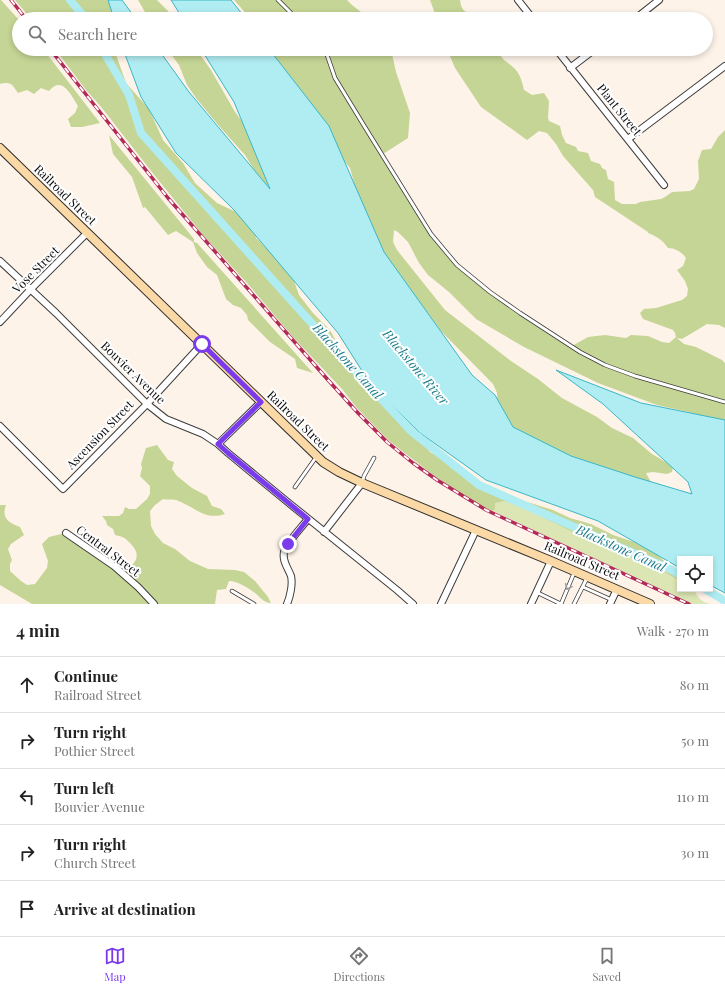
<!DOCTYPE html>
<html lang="en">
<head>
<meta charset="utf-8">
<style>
  :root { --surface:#fff; --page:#f6f6f6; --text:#222; --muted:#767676; --line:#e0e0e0; --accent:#7c3aed }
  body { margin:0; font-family:"Playfair Display",serif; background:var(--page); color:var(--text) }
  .controls { position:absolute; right:12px; bottom:12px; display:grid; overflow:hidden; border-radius:0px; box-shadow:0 2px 6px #0003 }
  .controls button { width:36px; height:36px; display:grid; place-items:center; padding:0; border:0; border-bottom:1px solid var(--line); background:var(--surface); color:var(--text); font:20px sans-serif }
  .stop { position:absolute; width:12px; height:12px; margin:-9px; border:3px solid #7c3aed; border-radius:50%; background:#fff }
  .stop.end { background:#7c3aed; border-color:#fff; box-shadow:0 1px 4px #0008 }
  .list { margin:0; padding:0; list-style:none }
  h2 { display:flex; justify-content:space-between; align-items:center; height:52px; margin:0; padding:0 16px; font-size:17px }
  h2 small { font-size:13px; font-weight:400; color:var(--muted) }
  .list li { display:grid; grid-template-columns:26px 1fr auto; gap:12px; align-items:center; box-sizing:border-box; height:56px; padding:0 16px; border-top:1px solid var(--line) }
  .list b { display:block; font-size:15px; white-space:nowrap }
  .list p { margin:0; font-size:13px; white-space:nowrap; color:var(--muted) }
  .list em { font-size:13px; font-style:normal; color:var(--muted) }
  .icon { flex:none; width:22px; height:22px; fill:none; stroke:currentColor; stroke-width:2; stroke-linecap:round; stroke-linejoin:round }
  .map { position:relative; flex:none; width:725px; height:604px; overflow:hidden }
  .search { position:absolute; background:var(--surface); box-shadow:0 2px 6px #0003; left:12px; right:12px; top:12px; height:44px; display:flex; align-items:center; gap:10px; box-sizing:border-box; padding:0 14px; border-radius:22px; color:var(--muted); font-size:15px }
  .sheet { height:332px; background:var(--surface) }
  nav { display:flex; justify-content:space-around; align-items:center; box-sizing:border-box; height:56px; border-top:1px solid var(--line); background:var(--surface); font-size:11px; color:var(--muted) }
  nav a { display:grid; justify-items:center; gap:2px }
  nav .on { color:var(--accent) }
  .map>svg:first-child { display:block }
  .green { fill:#dce6b5 }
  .forest { fill:#c5d595 }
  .water { fill:#b0edf2; stroke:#3ab6c6 }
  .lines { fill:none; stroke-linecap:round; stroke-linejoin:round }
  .canal { stroke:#b0edf2; stroke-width:8 }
  .lane-casing { stroke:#3d3d3d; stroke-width:4.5 }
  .street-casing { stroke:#3d3d3d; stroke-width:8 }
  .secondary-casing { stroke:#2c2c2c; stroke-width:10 }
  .lane { stroke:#fff; stroke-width:3 }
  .street { stroke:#fff; stroke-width:6 }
  .secondary { stroke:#fbd9a6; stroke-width:8 }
  .rail-casing { stroke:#b22a58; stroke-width:3.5 }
  .rail { stroke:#fff; stroke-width:2; stroke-dasharray:6; stroke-linecap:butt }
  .oneway { stroke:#9d9d9d }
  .route { stroke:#7c3aed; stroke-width:5 }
  .labels { text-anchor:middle; stroke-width:4; stroke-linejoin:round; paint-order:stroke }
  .street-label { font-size:12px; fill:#0a0a0a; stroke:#fff }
  .water-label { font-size:13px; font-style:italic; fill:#1a7c8d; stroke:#fff }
</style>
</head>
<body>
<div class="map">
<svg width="725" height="604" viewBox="0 0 725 604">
  <rect width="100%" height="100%" fill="#fef3e8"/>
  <path class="green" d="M500,501H504L523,508L593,542L663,570L664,571V572L680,581V589H694C697,597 701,602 710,604H689L614,568L493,511L495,509V503Z"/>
  <path class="forest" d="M0,0H1L19,20V49H43L100,123L82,127H71L68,119L75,113L78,106C71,95 62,75 49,91L41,88L34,94L27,90L18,93C12,85 12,81 0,84Z
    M15,0H107L114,5L118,19H31Z
    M138,0H157L168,11L169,19H149Z
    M234,0H347L352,5L370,19H251Z
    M430,0H460C461,9 464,12 472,15L473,19H437Z
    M55,49H114L126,83L149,109L163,140L183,163L195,183L217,203L249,218L253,225L256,238L277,258L292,275L299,295L313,313L330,330L347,362L366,388L390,413L415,432L430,452L443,459L466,478L505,495L553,510L570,518L591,524L613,535L634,542L656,554L674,569L680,572V581L664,572V571L663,570L593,542L523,508L504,501L495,503V509L493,511L485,508L437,478L388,440L356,407L342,389L293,337L247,283L203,235L155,176L102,108L86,90Z
    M167,49H196L211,70L235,112L254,137L272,188L268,186L259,178L245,155L219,126L196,98L187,85L179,65Z
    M269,49H391L396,72L410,113L408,138L383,154L430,232L456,263L489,291L572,346L588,337L605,335L626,338L631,335L648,336L662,342L669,343L676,337L675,333L673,330L643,319L640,313L644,309L656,308L682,300L687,296L688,289L685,281L677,270L683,266L686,258C682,252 675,248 668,248C663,240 656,236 648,233V232L595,197L593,190L563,156L556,144L547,133L539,131L527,140L481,107L455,68L447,49H499C500,61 508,61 515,69C521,76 522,82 524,90L532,95L544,93L549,101L548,118L549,121L560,126L562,135L566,143L576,147L578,151L588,153L591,161L600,164L602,168L606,170L608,179L614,182L615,200L622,204H636L640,202L661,199L665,197L672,192L690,191L694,189L699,179L698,161L702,150L711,149L718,137L725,130V328L719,325L707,324L682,339L677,338L684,344L696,347L722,360L725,363V424L688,412L657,405L598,383L524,347L476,319L449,292L428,275L419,263L408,242L398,232L394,230L393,242L397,250L445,310L511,361L538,379L562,398L597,417L612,428L633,438L652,454L669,464L673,467L672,472L667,474L653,472L646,473L652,484L635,479L629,475L599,474L498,423L497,393L493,384L441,331L425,309L394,273L355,210V186L350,168L334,149Z
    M109,135L194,239V242L197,243L313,373L297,368L295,359L270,342L248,320L247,315L241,308L233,305L226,299L217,275L207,267L197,253L193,242L176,231L168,235L145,207L143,208L132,177L113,154Z
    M157,445L168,460L174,462L172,469L177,476L192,488L207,496L212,506L221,509L225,514C204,521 194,506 176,500C172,499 167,500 163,499L155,505L150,511L151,526L155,534L163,543L175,549L190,561L208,569L235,570L244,572L255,581L268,597L271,603C264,603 260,597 255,593C248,588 238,581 229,581L226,589L217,590L215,604H32L0,585V505H6C1,518 9,523 20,527L24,535L11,544L8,549L12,560L10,564V571L21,581L27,585L35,584L47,568L48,561L42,544L49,537L61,534L80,544L122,575C132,565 144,558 131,544C124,537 124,537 115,535L113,529L107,525L106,521L102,516H119L123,513L125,507L129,509H136L147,499L150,494V486L140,476L142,468L141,464L146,448Z"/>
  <path class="water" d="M108,0H122L136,19H114Z
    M171,0H231L246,19H183Z
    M123,49H158L189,92L270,189L234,102L201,49H269L329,126L384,252L472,375L495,395L513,427L571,456L635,477L692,494L688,482L603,404L556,370L641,403L725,420V593L710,585V559H680V568L598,521L486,480L420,433L371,385L338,333L234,210L176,153L141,97Z"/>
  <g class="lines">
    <path class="canal" d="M70,0L86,19
      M102,49L129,95L141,133L333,347L411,431L479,485L672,570L680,575
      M705,589L725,601"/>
    <g class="lane-casing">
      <path id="lane" d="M278,0L297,19
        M325,49L335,78L363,124L431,234L457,265L490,292L520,313L580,352L605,365L635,376L725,402
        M362,483L364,476L374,458
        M295,487L317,456
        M583,587L612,600
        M232,591L254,604
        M536,592L561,604L574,573
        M574,604L587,578"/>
    </g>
    <g class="street-casing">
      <path id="street" d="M518,0L533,19
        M635,19L659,0
        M556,49L664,185
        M570,68L595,49
        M628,139L725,66
        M0,261L56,313L147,404L166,419L203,434L218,444L228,453L290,504L397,590L413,604
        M0,322L31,289L87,233
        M0,426L63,489L147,404L202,344
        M218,444L261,402
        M324,532L362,483
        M66,533L114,566L138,587L154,604
        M287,604C290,597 293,584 291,576C288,568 282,561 284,552C288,541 301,528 308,519
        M441,604L476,530
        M531,604L551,561
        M610,604L617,589"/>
    </g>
    <g class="secondary-casing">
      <path id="secondary" d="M0,148L323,462L339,472L362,483L551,561L650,604"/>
    </g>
    <use href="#lane" class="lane"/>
    <use href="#street" class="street"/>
    <use href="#secondary" class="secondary"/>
    <g class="rail-casing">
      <path id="rail" d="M11,0L26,19
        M50,49L168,198L328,380L358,413L387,442L413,463L437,480L486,510L689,604"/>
    </g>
    <use href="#rail" class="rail"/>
  </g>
  <defs><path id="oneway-chevron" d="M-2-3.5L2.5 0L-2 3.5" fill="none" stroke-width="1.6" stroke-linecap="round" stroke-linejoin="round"/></defs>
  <use class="oneway" href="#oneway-chevron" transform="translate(568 587) rotate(114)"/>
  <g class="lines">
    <path class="route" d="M202,344L261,402L218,444L228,453L308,519L288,544"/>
  </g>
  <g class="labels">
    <g class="street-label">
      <text transform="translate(619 110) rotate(51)" y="4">Plant Street</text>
      <text transform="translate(65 195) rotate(44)" y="4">Railroad Street</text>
      <text transform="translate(36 270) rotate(-45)" y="4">Vose Street</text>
      <text transform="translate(133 373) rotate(44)" y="4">Bouvier Avenue</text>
      <text transform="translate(298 421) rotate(44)" y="4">Railroad Street</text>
      <text transform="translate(100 435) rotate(-46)" y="4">Ascension Street</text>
      <text transform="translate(108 551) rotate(37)" y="4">Central Street</text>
      <text transform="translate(582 561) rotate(23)" y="4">Railroad Street</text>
    </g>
    <g class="water-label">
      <text transform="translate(348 361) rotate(48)" y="5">Blackstone Canal</text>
      <text transform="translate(416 367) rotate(50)" y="5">Blackstone River</text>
      <text transform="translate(621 548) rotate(24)" y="5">Blackstone Canal</text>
    </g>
  </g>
</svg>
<div class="controls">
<button><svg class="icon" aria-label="locate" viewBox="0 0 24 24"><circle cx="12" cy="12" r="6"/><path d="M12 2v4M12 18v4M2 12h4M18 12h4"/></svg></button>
</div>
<div class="stop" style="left:202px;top:344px"></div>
<div class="stop end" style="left:288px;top:544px"></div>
<div class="search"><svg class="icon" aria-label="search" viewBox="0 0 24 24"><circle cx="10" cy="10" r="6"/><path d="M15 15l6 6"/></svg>Search here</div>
</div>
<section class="sheet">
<h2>4 min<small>Walk · 270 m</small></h2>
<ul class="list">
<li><svg class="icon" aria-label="ahead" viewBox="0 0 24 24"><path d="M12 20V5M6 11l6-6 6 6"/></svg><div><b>Continue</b><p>Railroad Street</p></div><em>80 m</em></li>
<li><svg class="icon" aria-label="right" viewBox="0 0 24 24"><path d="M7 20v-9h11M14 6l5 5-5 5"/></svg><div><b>Turn right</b><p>Pothier Street</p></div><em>50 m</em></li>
<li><svg class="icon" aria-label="left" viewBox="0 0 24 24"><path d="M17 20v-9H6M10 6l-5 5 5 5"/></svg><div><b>Turn left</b><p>Bouvier Avenue</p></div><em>110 m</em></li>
<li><svg class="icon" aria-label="right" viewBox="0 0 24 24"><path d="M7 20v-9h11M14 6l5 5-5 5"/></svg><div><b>Turn right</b><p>Church Street</p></div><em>30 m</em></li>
<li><svg class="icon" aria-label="arrive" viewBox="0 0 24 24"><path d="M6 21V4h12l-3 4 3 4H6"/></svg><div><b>Arrive at destination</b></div></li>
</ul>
</section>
<nav>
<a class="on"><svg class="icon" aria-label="map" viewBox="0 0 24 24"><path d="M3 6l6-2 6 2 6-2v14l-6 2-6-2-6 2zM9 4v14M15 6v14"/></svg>Map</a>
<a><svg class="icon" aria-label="directions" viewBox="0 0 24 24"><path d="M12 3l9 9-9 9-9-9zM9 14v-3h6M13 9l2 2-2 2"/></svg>Directions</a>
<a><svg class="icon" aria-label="saved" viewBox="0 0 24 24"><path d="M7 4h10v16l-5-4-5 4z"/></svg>Saved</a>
</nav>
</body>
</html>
